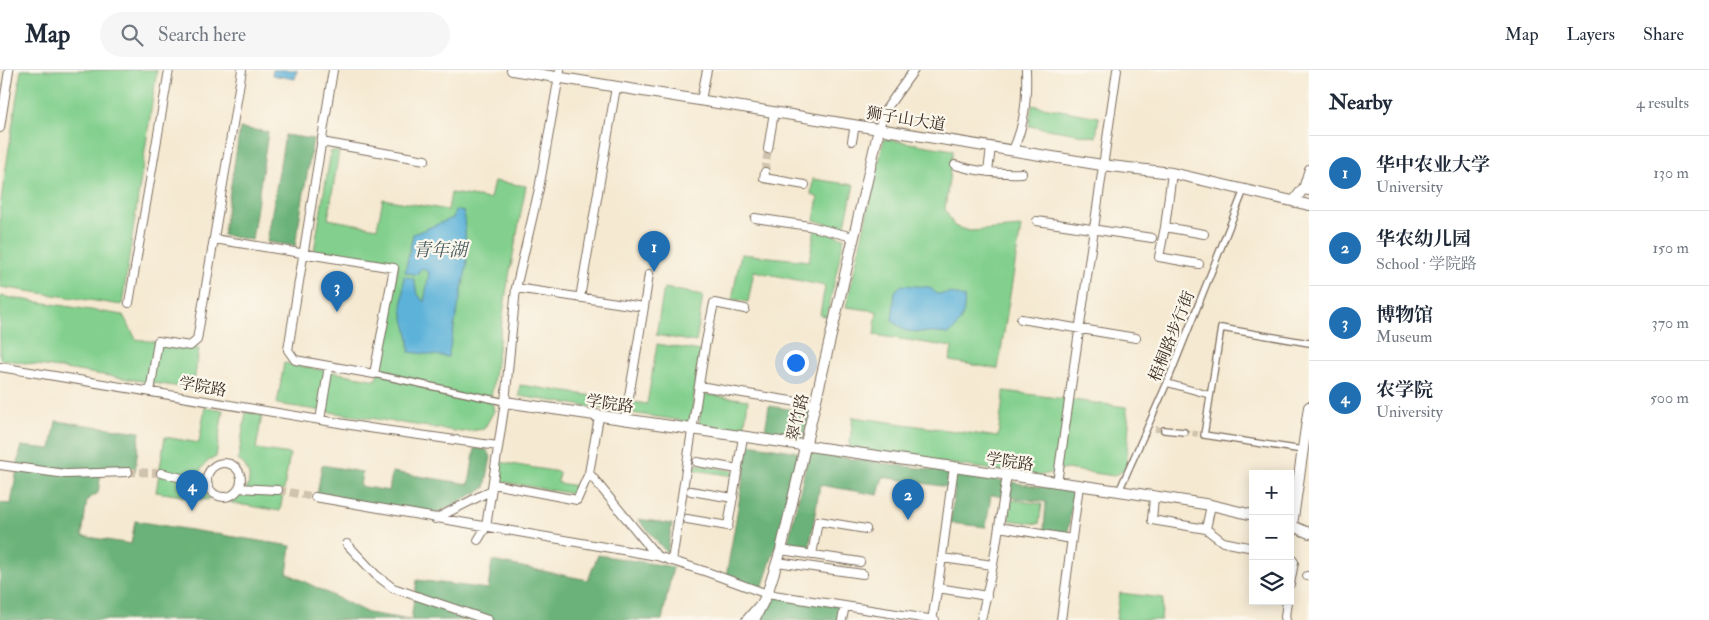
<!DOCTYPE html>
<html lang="en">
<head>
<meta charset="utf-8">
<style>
  :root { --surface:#fff; --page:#f6f6f7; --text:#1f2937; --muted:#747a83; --line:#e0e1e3; --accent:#1f6fb2 }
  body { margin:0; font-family:"IM FELL Double Pica","Noto Serif SC",serif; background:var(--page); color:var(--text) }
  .controls { position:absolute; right:15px; bottom:15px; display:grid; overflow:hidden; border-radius:0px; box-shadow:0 2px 12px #0003 }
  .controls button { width:45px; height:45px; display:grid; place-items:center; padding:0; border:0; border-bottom:1px solid var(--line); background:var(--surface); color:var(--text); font:25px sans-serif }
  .you { position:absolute; left:795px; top:292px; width:18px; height:18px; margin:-12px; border:4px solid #fff; border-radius:50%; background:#1a73e8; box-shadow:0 0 0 8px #1a73e833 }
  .badge { display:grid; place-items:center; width:32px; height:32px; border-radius:50%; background:var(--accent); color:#fff; font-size:16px; font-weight:700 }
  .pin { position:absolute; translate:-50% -41px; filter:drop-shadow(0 1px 2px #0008) }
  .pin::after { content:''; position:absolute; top:26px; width:18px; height:15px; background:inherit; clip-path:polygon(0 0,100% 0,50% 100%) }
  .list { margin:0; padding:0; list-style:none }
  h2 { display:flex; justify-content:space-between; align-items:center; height:65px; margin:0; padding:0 20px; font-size:21px }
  h2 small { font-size:16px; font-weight:400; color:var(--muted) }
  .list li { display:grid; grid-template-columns:32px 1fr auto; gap:15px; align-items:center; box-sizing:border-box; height:75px; padding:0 20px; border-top:1px solid var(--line) }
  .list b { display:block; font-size:19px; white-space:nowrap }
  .list p { margin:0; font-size:16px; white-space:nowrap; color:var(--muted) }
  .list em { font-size:16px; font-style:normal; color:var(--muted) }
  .icon { flex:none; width:28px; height:28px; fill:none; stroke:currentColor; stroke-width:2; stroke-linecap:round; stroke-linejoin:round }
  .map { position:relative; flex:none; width:1309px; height:550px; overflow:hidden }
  header { display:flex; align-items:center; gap:30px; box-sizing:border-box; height:70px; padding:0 25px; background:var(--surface); border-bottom:1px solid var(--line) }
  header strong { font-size:24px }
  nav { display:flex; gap:28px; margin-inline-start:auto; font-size:18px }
  .search { width:350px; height:45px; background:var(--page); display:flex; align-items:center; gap:12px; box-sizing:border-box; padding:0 18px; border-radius:28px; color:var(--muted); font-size:19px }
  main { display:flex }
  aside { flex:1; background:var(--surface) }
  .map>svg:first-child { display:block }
  .green { fill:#83d08e; stroke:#5f7d56 }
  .forest { fill:#6ab279; stroke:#526e4c }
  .water { fill:#5db2d9; stroke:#4c6e7c }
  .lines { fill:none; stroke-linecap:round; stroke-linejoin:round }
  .pedestrian-tunnel { stroke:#d0c3ad; stroke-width:5.5; stroke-dasharray:5.5 3; stroke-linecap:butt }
  .minor-tunnel { stroke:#d0c3ad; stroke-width:8; stroke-dasharray:8 4; stroke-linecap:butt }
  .pedestrian-casing { stroke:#7c6d5d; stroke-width:8 }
  .minor-casing { stroke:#7c6d5d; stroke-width:10 }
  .tertiary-casing { stroke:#7c6d5d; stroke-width:12 }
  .pedestrian { stroke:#fff; stroke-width:5.5 }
  .minor { stroke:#fff; stroke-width:8 }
  .tertiary { stroke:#fff; stroke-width:10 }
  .labels { text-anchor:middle; stroke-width:4.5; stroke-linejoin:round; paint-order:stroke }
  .street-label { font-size:16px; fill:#3b2a1e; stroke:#fbf7ec }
  .water-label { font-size:18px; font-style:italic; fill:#475a5f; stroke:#fbf7ec }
</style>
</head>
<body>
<header>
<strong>Map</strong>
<div class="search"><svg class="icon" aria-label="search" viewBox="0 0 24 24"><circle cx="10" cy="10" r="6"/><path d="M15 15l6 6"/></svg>Search here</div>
<nav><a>Map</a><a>Layers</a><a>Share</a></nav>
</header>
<main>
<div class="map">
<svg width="1309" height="550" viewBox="0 0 1309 550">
  <rect width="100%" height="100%" fill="#fbf7ec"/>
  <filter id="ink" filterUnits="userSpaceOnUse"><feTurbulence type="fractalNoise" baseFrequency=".02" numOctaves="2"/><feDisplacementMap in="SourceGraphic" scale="10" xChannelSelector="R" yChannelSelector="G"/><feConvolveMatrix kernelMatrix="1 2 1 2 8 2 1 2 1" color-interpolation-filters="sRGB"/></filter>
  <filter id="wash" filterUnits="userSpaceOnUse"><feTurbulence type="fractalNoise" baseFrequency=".0096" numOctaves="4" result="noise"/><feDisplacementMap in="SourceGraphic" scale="20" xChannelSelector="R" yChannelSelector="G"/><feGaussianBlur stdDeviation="1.12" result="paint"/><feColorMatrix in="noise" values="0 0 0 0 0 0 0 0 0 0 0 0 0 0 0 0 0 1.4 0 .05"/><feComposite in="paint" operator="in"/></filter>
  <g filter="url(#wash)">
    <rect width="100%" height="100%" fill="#f5e9d1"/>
    <path class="green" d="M21,0H157L122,235L0,217V137Z
      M1032,35L1099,47L1096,67L1029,56Z
      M884,69L953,80L945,139L954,156L970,161L1021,157L998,299L950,291L952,277L874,265L877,241L846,237Z
      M331,81L339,82L328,149L377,158L383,129L448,140L451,123L490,129L494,111L526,116L507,217L491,328L494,341L484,359L462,362L277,334L284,293L376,310L398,196L314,181Z
      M813,109L854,115L844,159L814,150L818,128L811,124Z
      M815,159L844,168L827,246L820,245L825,216L754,201L748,232L732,229L741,184L809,191Z
      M664,218L703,225L696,272L656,265Z
      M0,226L123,245L136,269L199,279L193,319L0,289Z
      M657,274L701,281L690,352L519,326L520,315L647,334Z
      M1004,321L1126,337L1129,354L1126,399L1114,406L1066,399L1039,406L849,380L853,347L998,367Z
      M703,324L748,330L744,361L699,354Z
      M205,337L223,340L216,387C197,394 193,414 209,427L208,430L156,422L165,367L199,373Z
      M246,342L262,345L256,379L290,384L280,441L231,433L232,430C251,424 256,401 238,390Z
      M499,392L559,402L558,413L578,416L573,424L498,411Z
      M696,394L733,401V406L695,400Z
      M1012,430L1042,434L1039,454L1009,450Z
      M1120,523L1163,528L1161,550H1116Z"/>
    <path class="forest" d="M240,58L268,62L252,170L223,165Z
      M285,65L313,69L295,176L267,172Z
      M769,336L810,342L802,373L764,367Z
      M56,351L140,362L135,401L102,397L98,423L87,430L82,466L131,474L135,451L291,476L287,503L368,543L410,550H0V433L11,434L21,376L51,379Z
      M749,374L799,382L776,475L762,518L726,507Z
      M475,378L487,380L491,387L485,418L435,444L317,425L322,395L362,402L360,416L389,421L392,402L469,414Z
      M809,383L940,401L1073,422L1068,464L1044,460L1046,432L991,425L986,457L950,453L955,418L883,407L878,425L820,415L809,479L787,476Z
      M638,449L672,454L667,483Z
      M598,485L673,497L662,550H411L417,510L488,519L492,491L588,510Z
      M775,526L840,536L837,550H760Z"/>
    <path class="water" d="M273,0H297L295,9L272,5Z
      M455,140L464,142L467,195L448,287L409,282V269L402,240L404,206L414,209L417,223L424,232L429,203L422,198L416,205L405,202L413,164L453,148Z
      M902,215L929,217L937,224L951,223L964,227C966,240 961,256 949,264L906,261L892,251L895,221Z"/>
  </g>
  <g filter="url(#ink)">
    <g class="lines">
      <path class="pedestrian-tunnel" d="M1155,359L1164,360
        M1184,362L1198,364"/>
      <path class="minor-tunnel" d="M765,102L768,79
        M128,402L161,403
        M278,420L315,427"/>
      <g class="pedestrian-casing">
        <path id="pedestrian" d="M374,304L505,332
          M1167,313L1210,325
          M1164,360L1184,362
          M1303,380L1204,365L1221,258L1309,273
          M1119,421L1167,313L1244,120"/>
      </g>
      <g class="minor-casing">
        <path id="minor" d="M701,30L707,0
          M0,58L9,0
          M879,59L884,42L914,0
          M852,71L855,55
          M321,72L425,90
          M768,79L774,42
          M1013,80C1025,54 1027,28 1026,0
          M955,95C978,102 998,104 1022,103
          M765,102L764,108L805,115
          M988,102L991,77
          M1172,103L1165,157L1204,164
          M1303,119L1309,99
          M755,148L809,156L853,167
          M1037,151L1152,168
          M1165,157L1159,187L1199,194
          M214,169L394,198L374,304L295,290L288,280L333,0
          M516,218L644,237L625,350
          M580,228L616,17
          M129,233L169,0
          M644,237L649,204
          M1021,249L1136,268
          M0,297L369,358L498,376
          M699,316L816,335
          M150,322L158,271L190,276L197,270L242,0
          M599,347L589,403L657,486L707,502L767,524L935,550
          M320,350L329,296
          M697,392L738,399
          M207 410a17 17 0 1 1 34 0a17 17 0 1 1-34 0Z
          M0,395L66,404L128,402
          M161,403L207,414
          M1057,413L1117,0
          M493,414L577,430L589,403
          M239,418L278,420
          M691,421L733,428
          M315,427L657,486
          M1154,427L1152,450L1206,459L1211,435
          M435,449L490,421
          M687,449L728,456L743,367
          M999,457L1072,469
          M1206,459L1223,472L1253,478
          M478,470L486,457L505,332L516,218L539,119L560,0
          M347,474L376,505L393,518L488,550
          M781,480L860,492
          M812,485L818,451L866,459
          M1290,487L1294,492L1290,514
          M942,488L993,495
          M672,491L705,276L714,233L745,239
          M777,492L863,504
          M1307,506H1309
          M938,518L987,526
          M746,550L758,536
          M842,550L845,536
          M932,550C942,499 946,448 954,398
          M981,550L993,495L1007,405
          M1061,550L1079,416
          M1286,550L1285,547L1287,531"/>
      </g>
      <g class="tertiary-casing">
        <path id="tertiary" d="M512,0L1102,95L1172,103L1309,135
          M1294,131L1303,119L1309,120
          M505,332L1119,421L1211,435L1253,445
          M1290,455L1309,463
          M1292,455L1309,337
          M754,550L767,524L781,480L879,59"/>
      </g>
      <use href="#pedestrian" class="pedestrian"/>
      <use href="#minor" class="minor"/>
      <use href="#tertiary" class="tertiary"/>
    </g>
  </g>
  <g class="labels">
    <g class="street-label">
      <text transform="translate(906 48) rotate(9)" y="6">狮子山大道</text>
      <text transform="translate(1171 266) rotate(-68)" y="6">梧桐路步行街</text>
      <text transform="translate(203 316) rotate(10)" y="6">学院路</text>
      <text transform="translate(610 333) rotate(8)" y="6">学院路</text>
      <text transform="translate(797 347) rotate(-77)" y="6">翠竹路</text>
      <text transform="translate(1010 391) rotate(8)" y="6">学院路</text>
    </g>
    <g class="water-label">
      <text x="440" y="186">青年湖</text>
    </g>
  </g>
</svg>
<div class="controls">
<button>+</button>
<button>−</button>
<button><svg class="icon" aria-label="layers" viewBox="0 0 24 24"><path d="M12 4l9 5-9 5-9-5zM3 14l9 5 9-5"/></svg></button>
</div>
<div class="you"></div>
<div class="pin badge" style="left:654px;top:202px">1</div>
<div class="pin badge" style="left:908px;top:450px">2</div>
<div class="pin badge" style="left:337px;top:242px">3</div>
<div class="pin badge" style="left:192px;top:441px">4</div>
</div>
<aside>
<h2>Nearby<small>4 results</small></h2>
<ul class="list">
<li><span class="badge">1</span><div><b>华中农业大学</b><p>University</p></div><em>130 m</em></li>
<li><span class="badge">2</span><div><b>华农幼儿园</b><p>School · 学院路</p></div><em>150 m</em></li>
<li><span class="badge">3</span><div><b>博物馆</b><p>Museum</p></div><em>370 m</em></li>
<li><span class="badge">4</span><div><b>农学院</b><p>University</p></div><em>500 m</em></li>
</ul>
</aside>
</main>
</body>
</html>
